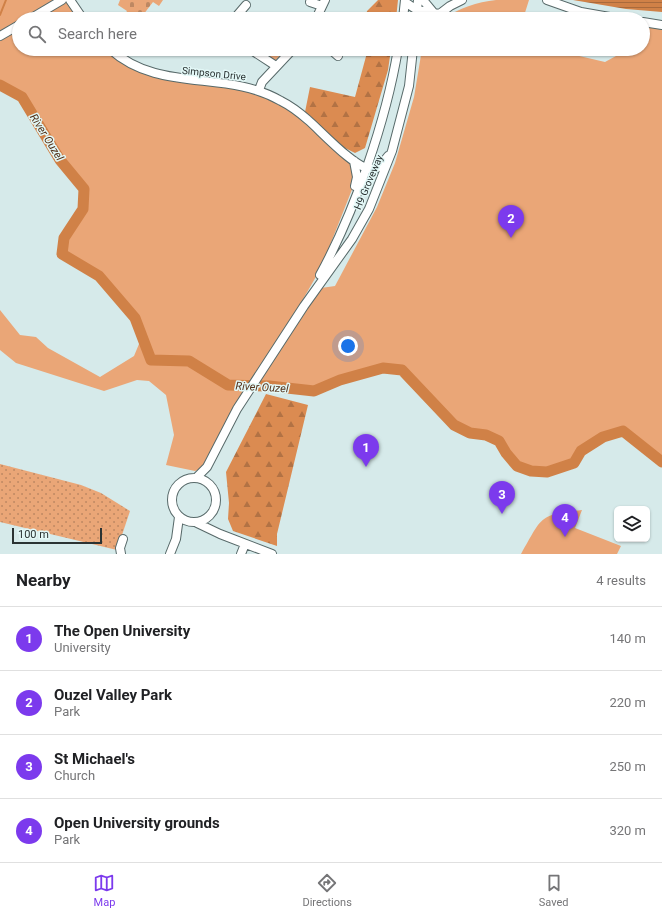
<!DOCTYPE html>
<html lang="en">
<head>
<meta charset="utf-8">
<style>
  :root { --surface:#fff; --page:#f2f2f2; --text:#202124; --muted:#757577; --line:#e0e0e0; --accent:#7c3aed }
  body { margin:0; font-family:Roboto,sans-serif; background:var(--page); color:var(--text) }
  .controls { position:absolute; right:12px; bottom:12px; display:grid; overflow:hidden; border-radius:6px; box-shadow:0 1px 3px #0004 }
  .controls button { width:36px; height:36px; display:grid; place-items:center; padding:0; border:0; border-bottom:1px solid var(--line); background:var(--surface); color:var(--text); font:20px sans-serif }
  .scale { position:absolute; left:12px; bottom:10px; width:90px; box-sizing:border-box; padding-left:4px; border:2px solid #2b3333; border-top:0; font-size:11px; line-height:14px; white-space:nowrap; color:#2b3333; -webkit-text-stroke:3px #e3f8f7; paint-order:stroke }
  .you { position:absolute; left:348px; top:346px; width:14px; height:14px; margin:-10px; border:3px solid #fff; border-radius:50%; background:#1a73e8; box-shadow:0 0 0 6px #1a73e833 }
  .badge { display:grid; place-items:center; width:26px; height:26px; border-radius:50%; background:var(--accent); color:#fff; font-size:13px; font-weight:700 }
  .pin { position:absolute; translate:-50% -33px; filter:drop-shadow(0 1px 2px #0008) }
  .pin::after { content:''; position:absolute; top:21px; width:14px; height:12px; background:inherit; clip-path:polygon(0 0,100% 0,50% 100%) }
  .list { margin:0; padding:0; list-style:none }
  h2 { display:flex; justify-content:space-between; align-items:center; height:52px; margin:0; padding:0 16px; font-size:17px }
  h2 small { font-size:13px; font-weight:400; color:var(--muted) }
  .list li { display:grid; grid-template-columns:26px 1fr auto; gap:12px; align-items:center; box-sizing:border-box; height:64px; padding:0 16px; border-top:1px solid var(--line) }
  .list b { display:block; font-size:15px; white-space:nowrap }
  .list p { margin:0; font-size:13px; white-space:nowrap; color:var(--muted) }
  .list em { font-size:13px; font-style:normal; color:var(--muted) }
  .icon { flex:none; width:22px; height:22px; fill:none; stroke:currentColor; stroke-width:2; stroke-linecap:round; stroke-linejoin:round }
  .map { position:relative; flex:none; width:662px; height:554px; overflow:hidden }
  .search { position:absolute; background:var(--surface); box-shadow:0 1px 3px #0004; left:12px; right:12px; top:12px; height:44px; display:flex; align-items:center; gap:10px; box-sizing:border-box; padding:0 14px; border-radius:22px; color:var(--muted); font-size:15px }
  .sheet { height:308px; background:var(--surface) }
  nav { display:flex; justify-content:space-around; align-items:center; box-sizing:border-box; height:56px; border-top:1px solid var(--line); background:var(--surface); font-size:11px; color:var(--muted) }
  nav a { display:grid; justify-items:center; gap:2px }
  nav .on { color:var(--accent) }
  .map>svg:first-child { display:block }
  .grass { fill:url(#grass-dots) }
  .forest { fill:url(#forest-firs) }
  .cemetery { fill:url(#cemetery-stones) }
  .park { fill:#eaa677 }
  .water { fill:url(#water-rules) }
  .lines { fill:none; stroke-linecap:round; stroke-linejoin:round }
  .stream { stroke:#d08147; stroke-width:2 }
  .river { stroke:#d08147; stroke-width:11 }
  .minor-casing { stroke:#576969; stroke-width:10 }
  .minor { stroke:#fff; stroke-width:8 }
  .labels { text-anchor:middle; stroke-width:3; stroke-linejoin:round; paint-order:stroke }
  .street-label { font-size:10px; fill:#2b3333; stroke:#e3f8f7 }
  .water-label { font-size:11px; font-style:italic; fill:#533119; stroke:#e3f8f7 }
</style>
</head>
<body>
<div class="map">
<svg width="662" height="554" viewBox="0 0 662 554">
  <defs>
    <pattern id="grass-dots" width="8" height="8" patternUnits="userSpaceOnUse"><rect width="8" height="8" fill="#eaa677"/><path d="M2 2h.1M6 6h.1" fill="none" stroke="#be8862" stroke-width="1.8" stroke-linecap="round"/></pattern>
    <pattern id="forest-firs" width="22" height="20" patternUnits="userSpaceOnUse"><rect width="22" height="20" fill="#db8b51"/><path d="M5 1l3.5 6h-7zM16 11l3.5 6h-7z" fill="#b27244"/></pattern>
    <pattern id="cemetery-stones" width="16" height="16" patternUnits="userSpaceOnUse"><rect width="16" height="16" fill="#eaa677"/><path d="M2 7V4a2 2 0 0 1 4 0v3zM10 15v-3a2 2 0 0 1 4 0v3z" fill="#be8862"/></pattern>
    <pattern id="water-rules" width="6" height="5" patternUnits="userSpaceOnUse"><rect width="6" height="5" fill="#d08147"/><path d="M0 2.5h6" fill="none" stroke="#a96a3c"/></pattern>
  </defs>
  <rect width="100%" height="100%" fill="#d6eaea"/>
  <path class="grass" d="M0,464L81,485L101,493L130,511L117,550L0,522Z"/>
  <path class="forest" d="M378,0H398L396,19H365L367,11Z
    M368,49H391L388,70L365,148L355,153L341,146L305,112L310,87L355,97Z
    M266,394L308,405L277,534V546L233,531L228,519L229,503L226,472Z"/>
  <path class="cemetery" d="M120,0H163L159,6L153,2L140,19H122L127,11L118,5Z"/>
  <path class="park" d="M0,0H70L83,19H19V49H110L136,67L207,81L277,99L349,156L354,175L353,187L321,268L260,374L264,375L321,288L335,286L377,207L395,163L414,97L422,49H575V55L605,62L616,56L618,49H643V26L662,29V462L622,431L603,437L581,451L574,463L557,471H531L517,466L506,453L499,441L486,435L470,433L454,425L402,370L383,368L340,380L314,391L252,386L207,467L195,471L166,465L174,435L166,395L149,381L137,380L104,391L16,363L0,350V310L20,335L36,337L48,348L100,377L134,356L139,344L140,331L135,318L99,276L62,254L64,238L83,209L84,189L60,160L22,97L0,85Z
    M496,0H529L523,19H443C459,8 477,2 496,0Z
    M255,49H283L285,50L275,61Z
    M582,510L575,528L621,546L617,554H521C542,518 538,514 582,510Z"/>
  <path class="water" d="M573,0H662V12L626,9Z"/>
  <g class="lines">
    <path class="stream" d="M0,15L6,0"/>
    <path class="river" d="M0,85L22,97L60,160L84,189L83,209L64,238L62,254L99,276L135,318L151,360L189,361L228,385L269,386L314,391L340,380L383,368L402,370L454,425L470,433L486,435L499,441L506,453L517,466L531,471L547,472L574,463L581,451L603,437L623,431L662,462"/>
    <g class="minor-casing">
      <path id="minor" d="M70,0L83,19
        M423,0L433,12
        M547,0L581,12L621,19
        M310,2L322,6
        M405,2L417,10L439,14
        M30,19L62,0
        M234,19L246,5
        M316,19L325,0
        M403,19L405,0
        M416,19L418,0
        M433,19L450,6L462,0
        M643,22L662,25
        M0,36L19,25
        M110,49C160,94 226,69 281,101C291,106 300,113 308,120C320,130 356,170 372,169C379,169 384,161 388,156
        M250,49L276,66
        M330,49L338,56
        M259,90L262,82L293,49
        M354,161L357,177L355,186
        M320,275C355,211 386,121 398,49
        M172 500a22 22 0 1 1 44 0a22 22 0 1 1-44 0Z
        M196,478L207,467L237,409L304,306L352,239L369,209L392,151L409,86L413,49
        M197,523L220,534L272,554
        M121,554L120,548L123,539
        M170,554L176,539L179,517
        M241,554L245,544"/>
    </g>
    <use href="#minor" class="minor"/>
  </g>
  <g class="labels">
    <g class="street-label">
      <text transform="translate(214 73) rotate(6)" y="4">Simpson Drive</text>
      <text transform="translate(368 182) rotate(-67)" y="4">H9 Groveway</text>
    </g>
    <g class="water-label">
      <text transform="translate(47 137) rotate(58)" y="4">River Ouzel</text>
      <text transform="translate(262 387) rotate(3)" y="4">River Ouzel</text>
    </g>
  </g>
</svg>
<div class="controls">
<button><svg class="icon" aria-label="layers" viewBox="0 0 24 24"><path d="M12 4l9 5-9 5-9-5zM3 14l9 5 9-5"/></svg></button>
</div>
<div class="scale">100 m</div>
<div class="you"></div>
<div class="pin badge" style="left:366px;top:467px">1</div>
<div class="pin badge" style="left:511px;top:238px">2</div>
<div class="pin badge" style="left:502px;top:514px">3</div>
<div class="pin badge" style="left:565px;top:537px">4</div>
<div class="search"><svg class="icon" aria-label="search" viewBox="0 0 24 24"><circle cx="10" cy="10" r="6"/><path d="M15 15l6 6"/></svg>Search here</div>
</div>
<section class="sheet">
<h2>Nearby<small>4 results</small></h2>
<ul class="list">
<li><span class="badge">1</span><div><b>The Open University</b><p>University</p></div><em>140 m</em></li>
<li><span class="badge">2</span><div><b>Ouzel Valley Park</b><p>Park</p></div><em>220 m</em></li>
<li><span class="badge">3</span><div><b>St Michael's</b><p>Church</p></div><em>250 m</em></li>
<li><span class="badge">4</span><div><b>Open University grounds</b><p>Park</p></div><em>320 m</em></li>
</ul>
</section>
<nav>
<a class="on"><svg class="icon" aria-label="map" viewBox="0 0 24 24"><path d="M3 6l6-2 6 2 6-2v14l-6 2-6-2-6 2zM9 4v14M15 6v14"/></svg>Map</a>
<a><svg class="icon" aria-label="directions" viewBox="0 0 24 24"><path d="M12 3l9 9-9 9-9-9zM9 14v-3h6M13 9l2 2-2 2"/></svg>Directions</a>
<a><svg class="icon" aria-label="saved" viewBox="0 0 24 24"><path d="M7 4h10v16l-5-4-5 4z"/></svg>Saved</a>
</nav>
</body>
</html>
